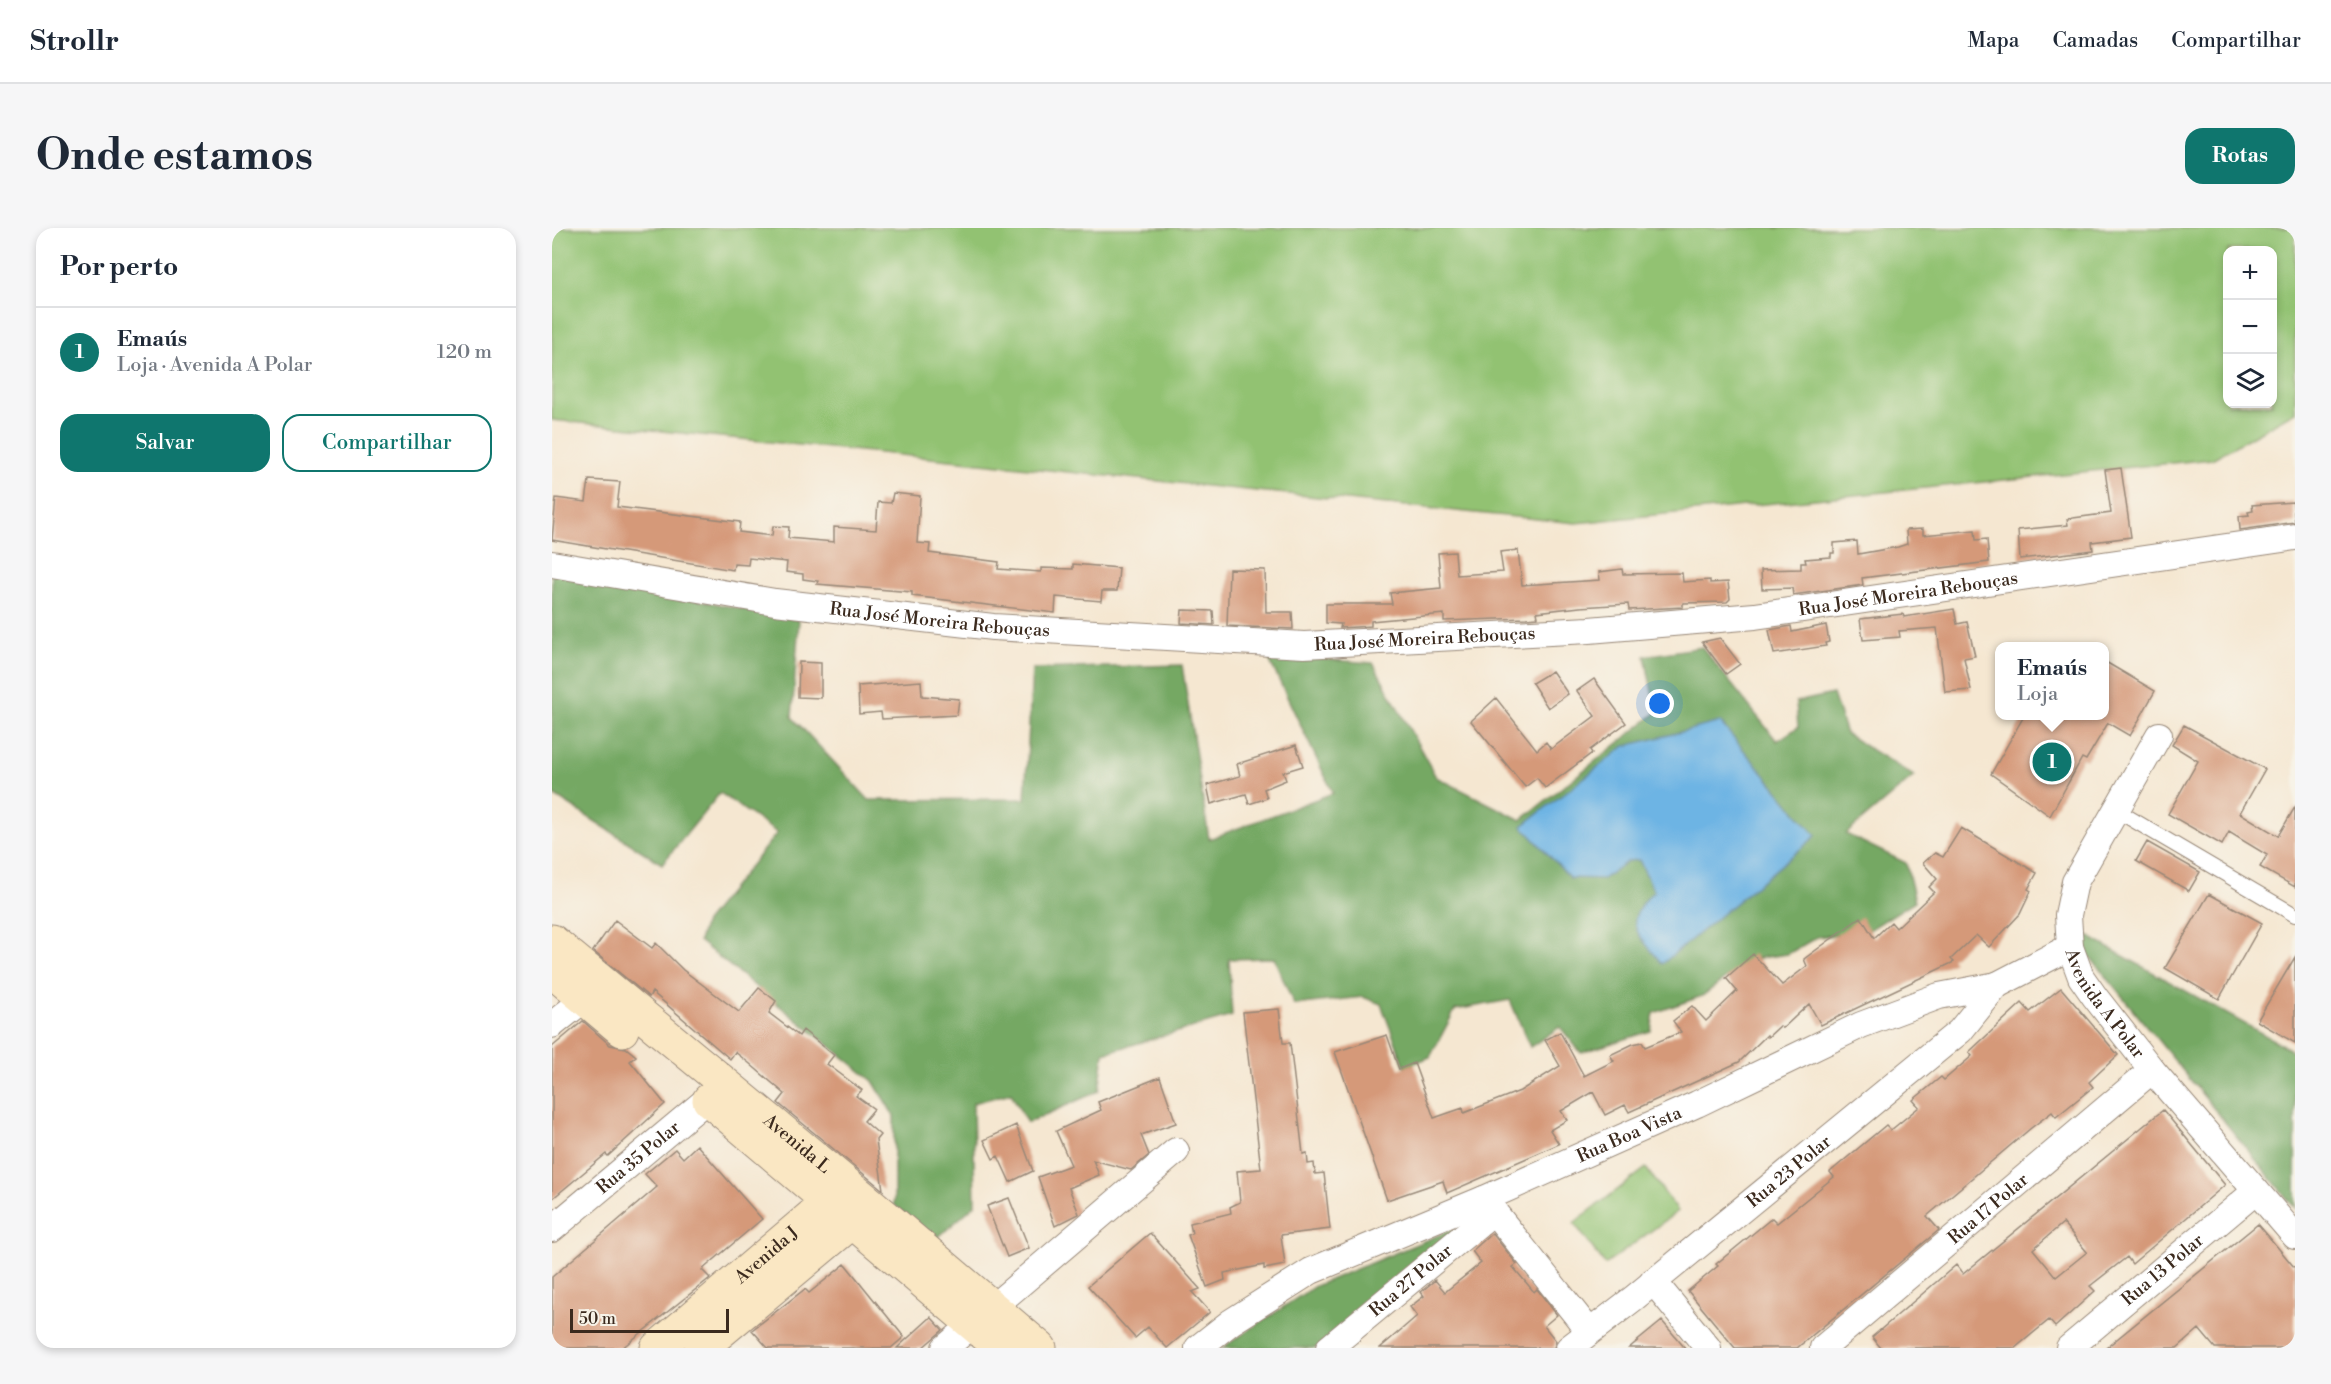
<!DOCTYPE html>
<html lang="pt">
<head>
<meta charset="utf-8">
<style>
  :root { --surface:#fff; --page:#f6f6f7; --text:#1f2937; --muted:#747a83; --line:#e0e1e3; --accent:#0f766e }
  body { margin:0; font-family:"Libre Bodoni",serif; background:var(--page); color:var(--text) }
  .controls { position:absolute; right:18px; top:18px; display:grid; overflow:hidden; border-radius:12px; box-shadow:0 3px 9px #0003 }
  .controls button { width:54px; height:54px; display:grid; place-items:center; padding:0; border:0; border-bottom:2px solid var(--line); background:var(--surface); color:var(--text); font:30px sans-serif }
  .scale { position:absolute; left:18px; bottom:15px; width:159px; box-sizing:border-box; padding-left:6px; border:3px solid #3b2a1e; border-top:0; font-size:16px; line-height:21px; white-space:nowrap; color:#3b2a1e; -webkit-text-stroke:4px #f7f3e8; paint-order:stroke }
  .you { position:absolute; left:1108px; top:476px; width:21px; height:21px; margin:-15px; border:4px solid #fff; border-radius:50%; background:#1a73e8; box-shadow:0 0 0 9px #1a73e833 }
  .badge { display:grid; place-items:center; width:39px; height:39px; border-radius:50%; background:var(--accent); color:#fff; font-size:20px; font-weight:700 }
  .pin { position:absolute; translate:-50% -50%; border:3px solid #fff; box-shadow:0 2px 6px #0006 }
  .popup { position:absolute; left:1443px; top:414px; width:114px; height:78px; box-sizing:border-box; display:grid; place-content:center; border-radius:12px; background:var(--surface); filter:drop-shadow(0 2px 4px #0005); font-size:20px; white-space:nowrap; color:var(--muted) }
  .popup b { font-size:22px; color:var(--text) }
  .popup::after { content:''; position:absolute; left:50%; top:100%; margin-left:-12px; border:12px solid transparent; border-top-color:var(--surface) }
  .list { margin:0; padding:0; list-style:none }
  h2 { display:flex; justify-content:space-between; align-items:center; height:78px; margin:0; padding:0 24px; font-size:26px }
  h2 small { font-size:20px; font-weight:400; color:var(--muted) }
  .list li { display:grid; grid-template-columns:39px 1fr auto; gap:18px; align-items:center; box-sizing:border-box; height:90px; padding:0 24px; border-top:2px solid var(--line) }
  .list b { display:block; font-size:22px; white-space:nowrap }
  .list p { margin:0; font-size:20px; white-space:nowrap; color:var(--muted) }
  .list em { font-size:20px; font-style:normal; color:var(--muted) }
  .actions { display:flex; gap:12px; padding:18px 24px }
  .actions a { flex:1; padding:14px 0; border:2px solid var(--accent); border-radius:18px; text-align:center; font-size:21px; color:var(--accent) }
  .actions .main { background:var(--accent); color:#fff }
  .icon { flex:none; width:33px; height:33px; fill:none; stroke:currentColor; stroke-width:2; stroke-linecap:round; stroke-linejoin:round }
  .map { position:relative; flex:none; width:1743px; height:1120px; overflow:hidden; border-radius:18px }
  header { display:flex; align-items:center; gap:36px; box-sizing:border-box; height:84px; padding:0 30px; background:var(--surface); border-bottom:2px solid var(--line) }
  header strong { font-size:28px }
  nav { display:flex; gap:33px; margin-inline-start:auto; font-size:21px }
  .intro { display:flex; align-items:center; justify-content:space-between; box-sizing:border-box; height:144px; padding:0 36px }
  h1 { margin:0; font-size:42px }
  .button { padding:15px 27px; border-radius:18px; background:var(--accent); color:#fff; font-size:21px; font-weight:700 }
  main { display:flex; gap:36px; padding:0 36px }
  aside { flex:1; background:var(--surface); border-radius:18px; box-shadow:0 3px 9px #0003 }
  .map>svg:first-child { display:block }
  .green { fill:#92c272; stroke:#667648; stroke-width:1.5; fill-rule:evenodd }
  .forest { fill:#75a864; stroke:#586941; stroke-width:1.5 }
  .water { fill:#6db4e4; stroke:#546f81; stroke-width:1.5 }
  .building { fill:#d59979; fill-rule:evenodd }
  .lines { fill:none; stroke-linecap:round; stroke-linejoin:round }
  .lane-casing { stroke:#988878; stroke-width:16 }
  .street-casing { stroke:#988878; stroke-width:28 }
  .secondary-casing { stroke:#988878; stroke-width:35 }
  .lane { stroke:#fff; stroke-width:14 }
  .street { stroke:#fff; stroke-width:26 }
  .secondary { stroke:#fae7c3; stroke-width:33 }
  .labels { text-anchor:middle; stroke-width:6; stroke-linejoin:round; paint-order:stroke }
  .street-label { font-size:18px; fill:#3b2a1e; stroke:#f7f3e8 }
</style>
</head>
<body>
<header>
<strong>Strollr</strong>
<nav><a>Mapa</a><a>Camadas</a><a>Compartilhar</a></nav>
</header>
<div class="intro"><h1>Onde estamos</h1><a class="button">Rotas</a></div>
<main>
<aside>
<h2>Por perto<small></small></h2>
<ul class="list">
<li><span class="badge">1</span><div><b>Emaús</b><p>Loja · Avenida A Polar</p></div><em>120 m</em></li>
</ul>
<div class="actions"><a class="main">Salvar</a><a>Compartilhar</a></div>
</aside>
<div class="map">
<svg width="1743" height="1120" viewBox="0 0 1743 1120">
  <rect width="100%" height="100%" fill="#f7f3e8"/>
  <filter id="ink" filterUnits="userSpaceOnUse"><feTurbulence type="fractalNoise" baseFrequency=".0167" numOctaves="2"/><feDisplacementMap in="SourceGraphic" scale="12" xChannelSelector="R" yChannelSelector="G"/><feConvolveMatrix kernelMatrix="1 2 1 2 8 2 1 2 1" color-interpolation-filters="sRGB"/></filter>
  <filter id="wash" filterUnits="userSpaceOnUse"><feTurbulence type="fractalNoise" baseFrequency=".008" numOctaves="4" result="noise"/><feDisplacementMap in="SourceGraphic" scale="24" xChannelSelector="R" yChannelSelector="G"/><feGaussianBlur stdDeviation="1.35" result="paint"/><feColorMatrix in="noise" values="0 0 0 0 0 0 0 0 0 0 0 0 0 0 0 0 0 1.4 0 .05"/><feComposite in="paint" operator="in"/></filter>
  <g filter="url(#wash)">
    <rect width="100%" height="100%" fill="#f5e7d1"/>
    <path class="green" d="M0,0H1743V184L1660,231L1024,295L0,192ZM1676,22H1720V176H1676Z
      M1094,940L1126,983L1053,1037L1022,995Z"/>
    <path class="forest" d="M0,343L247,392L240,489L317,572L473,571L480,441L630,437L657,611L781,565L715,427L821,435L884,549L969,592L1104,485L1093,428L1150,419L1225,513L1246,499L1244,474L1281,466L1294,506L1362,548L1294,606L1354,635L1363,673L1314,704L1265,709L1236,726L1200,731L1150,768L1102,785L1099,803L1029,825L1008,799L978,819L958,772L903,782L878,829L853,839L829,776L811,769L742,777L722,730L677,731L680,788L552,825L547,863L475,895L459,865L421,875L423,977L384,1011L342,977V888L321,853L147,713L153,694L225,605L168,565L110,636L0,566Z
      M1534,707L1743,824V980L1529,718Z
      M911,997L766,1120H670L763,1058Z"/>
    <path class="water" d="M1168,494L1264,608L1110,736C1086,704 1067,696 1102,663L1087,632L1076,633L1051,651L1018,650L970,598L1073,518Z"/>
    <g id="blocks">
      <path class="building" d="M1569,240L1579,309L1540,314L1541,322L1468,331L1466,302L1516,297L1515,291L1521,290L1559,285L1553,242Z
        M37,252L68,254L65,279L188,294L187,304L220,308L221,298L237,299L236,310L282,314V299L324,302L326,274L339,275L341,265L368,268L365,315L378,316L377,325L447,334L446,341L489,344V340L521,341V336L567,340L565,363H550L549,373L504,369L503,385L360,368V364L265,356L266,353L251,351V346L234,344L235,334L197,330L196,337L182,336L181,342L0,312L4,270L34,274Z
        M1741,274L1743,294L1688,302L1687,288L1697,287L1696,284L1701,283L1700,277Z
        M1371,301V307L1423,302L1424,312L1435,311L1437,334L1310,350L1311,357L1241,367L1240,360L1210,361L1209,342L1249,341V335H1254L1253,331L1279,329V325H1282V315L1305,313L1306,326L1346,319L1355,316L1354,302Z
        M966,322L970,357L1048,352L1047,344L1070,341L1071,346L1130,345L1131,354L1158,352V355L1176,354L1178,371L1175,374L1131,375V379L1077,382L1076,376L1028,379L985,384L986,389L974,390L892,393V386L819,393V398L788,400L789,396L774,395V376H840L838,365L889,360L886,325L903,324L905,347L951,344L948,324Z
        M677,341L713,342L714,384H740L741,401L675,398Z
        M1402,381L1405,396L1415,394L1423,428L1412,430L1419,462L1393,464L1385,400L1347,403L1348,409L1311,412L1308,391L1351,386L1352,389Z
        M630,382L661,383L662,397L629,395Z
        M1274,397L1277,414L1273,415L1274,418L1222,426L1217,402L1239,398L1240,404Z
        M1168,410L1188,436L1174,446L1150,414Z
        M1552,433L1603,463L1578,508L1556,495L1534,532L1530,530L1498,588L1439,546L1472,488H1552Z
        M247,434L269,435V470L246,469Z
        M1000,443L1016,466L996,480L980,455Z
        M1042,451L1074,495L1038,522L1040,525L993,560L985,550L973,559L919,493L944,470L985,522L994,514L999,521L1043,488L1025,463Z
        M369,453L370,468L407,471L405,487L330,491L329,484L307,486L306,458Z
        M1632,497L1713,541L1688,585L1726,608L1743,579V659L1708,639L1715,627L1677,604L1670,617L1616,586L1646,533L1620,517Z
        M744,517L751,538L731,544L734,552L712,561L715,570L697,576L694,566L659,576L655,557L688,548L685,536Z
        M1409,600L1485,645L1476,661L1479,663L1468,686L1437,719L1424,707L1399,731L1402,734L1269,797L1257,776L1231,800L1228,798L1216,809L1215,807L1187,834L1077,884L1073,877L1053,887L1041,864L1009,883L1015,892L998,902L1007,916L895,965L891,953L835,972L783,824L835,807L847,841L862,835L882,890L911,880L912,885L968,863L1008,838L993,812L1008,804L1032,848L1062,833L1058,827L1081,816L1090,814L1093,819L1129,804L1121,793L1140,778L1154,793L1185,763L1174,750L1201,726L1230,757L1255,738L1252,731L1309,689L1322,710L1339,694L1344,700L1382,664L1377,659L1385,651L1371,635L1383,625L1391,629Z
        M1595,614L1648,644L1637,663L1584,633Z
        M1657,666L1710,695L1667,771L1613,740Z
        M63,692L100,720L104,715L131,742L187,784L207,760L224,773L217,785L247,808L251,802L282,827L275,836L310,862L304,868L322,881L312,893L328,907L324,912L331,962L226,875L233,866L197,835L183,824L178,831L100,764L97,769L41,723Z
        M1743,729V815L1705,793Z
        M1509,760L1566,827L1537,854L1541,859L1504,889L1500,884L1479,900L1375,988L1387,1002L1245,1120H1183L1136,1063L1166,1038L1164,1036L1220,990L1225,995L1282,949L1278,944L1334,897L1339,902L1367,879L1361,872L1389,849L1392,852L1420,828L1417,824L1470,775L1478,784Z
        M727,781L731,815H738L751,926L755,925L756,936L762,935L763,946L772,945L778,1001L729,1007L733,1037L712,1041V1037L672,1045L673,1052L655,1059L636,1007L640,1006L638,995L679,985L678,979L688,974L685,943L709,941L691,784Z
        M31,793L58,817L74,820L84,828L78,833L113,876L56,928L54,926L0,971V819Z
        M608,849L624,895L589,907L597,927L579,942L541,932L547,947L517,960L527,986L503,998L486,949L519,937L504,903L549,882L546,874Z
        M1611,882L1673,957L1580,1036L1575,1029L1538,1058L1543,1063L1503,1099L1497,1092L1463,1120H1329L1320,1109L1404,1037L1411,1046ZM1511,995L1535,1024L1504,1049L1481,1021Z
        M464,897L481,943L458,954L446,928L441,931L432,912Z
        M145,917L210,991L150,1042L158,1050L70,1120H0V1049L105,959L93,946L123,921L131,930Z
        M457,970L477,1020L455,1029L435,978Z
        M1706,996L1743,1040V1120H1663L1647,1101L1625,1120H1554Z
        M598,1005L648,1061L640,1064L658,1084L615,1120L596,1099L583,1110L536,1058Z
        M940,1005L965,1036L961,1039L982,1064L985,1061L1005,1087L992,1098L1004,1113L1002,1120H828L865,1088L858,1079L872,1068L869,1064L883,1052L893,1064L929,1035L920,1023Z
        M293,1036L352,1109L339,1120H216L200,1102L253,1061L257,1065Z
        M379,1089L391,1102L370,1120H345Z
        M1110,1093L1133,1120H1077Z"/>
    </g>
  </g>
  <g filter="url(#ink)">
    <use href="#blocks" fill-opacity="0" stroke="#988878" stroke-width="1.5"/>
    <g class="lines">
      <g class="lane-casing">
        <path id="lane" d="M1564,582L1743,687"/>
      </g>
      <g class="street-casing">
        <g id="street">
          <path id="s1" d="M0,336L223,374L441,399L752,417L1037,402L1203,388L1743,309"/>
          <path id="s2" d="M1607,507L1523,654L1516,687L1518,719L1529,749L1543,769L1600,842L1743,1008"/>
          <path d="M0,797L47,759"/>
          <path d="M932,971L1037,1103"/>
          <path id="s3" d="M0,1001L170,859"/>
          <path d="M1101,1053L1156,1120"/>
          <path d="M393,1120L624,923"/>
          <path id="s4" d="M646,1120L679,1094L759,1043L932,971L1145,876L1309,797L1387,768L1445,757L1518,719"/>
          <path id="s5" d="M777,1120L942,983"/>
          <path id="s6" d="M1017,1120L1082,1070L1408,803L1445,757"/>
          <path id="s7" d="M1271,1120L1600,842"/>
          <path id="s8" d="M1517,1120L1704,963"/>
        </g>
      </g>
      <g class="secondary-casing">
        <g id="secondary">
          <path id="s9" d="M0,713L320,977L488,1120"/>
          <path d="M0,743L70,802"/>
          <path d="M157,872L449,1120"/>
          <path id="s10" d="M105,1120L295,958"/>
          <path d="M149,1120L318,979"/>
        </g>
      </g>
      <use href="#lane" class="lane"/>
      <use href="#street" class="street"/>
      <use href="#secondary" class="secondary"/>
    </g>
  </g>
  <g class="labels">
    <g class="street-label">
      <text dy="6" stroke="none"><textPath href="#s1" startOffset="1364">Rua José Moreira Rebouças</textPath></text>
      <text dy="6" stroke="none"><textPath href="#s1" startOffset="392">Rua José Moreira Rebouças</textPath></text>
      <text dy="6" stroke="none"><textPath href="#s1" startOffset="878">Rua José Moreira Rebouças</textPath></text>
      <text dy="6" stroke="none"><textPath href="#s2" startOffset="302">Avenida A Polar</textPath></text>
      <text dy="6" stroke="none"><textPath href="#s4" startOffset="483">Rua Boa Vista</textPath></text>
      <text dy="6" stroke="none"><textPath href="#s9" startOffset="318">Avenida L</textPath></text>
      <text dy="6" stroke="none"><textPath href="#s3" startOffset="112">Rua 35 Polar</textPath></text>
      <text dy="6" stroke="none"><textPath href="#s6" startOffset="282">Rua 23 Polar</textPath></text>
      <text dy="6" stroke="none"><textPath href="#s7" startOffset="216">Rua 17 Polar</textPath></text>
      <text dy="6" stroke="none"><textPath href="#s10" startOffset="144">Avenida J</textPath></text>
      <text dy="6" stroke="none"><textPath href="#s8" startOffset="122">Rua 13 Polar</textPath></text>
      <text dy="6" stroke="none"><textPath href="#s5" startOffset="106">Rua 27 Polar</textPath></text>
    </g>
  </g>
</svg>
<div class="controls">
<button>+</button>
<button>−</button>
<button><svg class="icon" aria-label="layers" viewBox="0 0 24 24"><path d="M12 4l9 5-9 5-9-5zM3 14l9 5 9-5"/></svg></button>
</div>
<div class="scale">50 m</div>
<div class="you"></div>
<div class="pin badge" style="left:1500px;top:534px">1</div>
<div class="popup"><b>Emaús</b>Loja</div>
</div>
</main>
</body>
</html>
